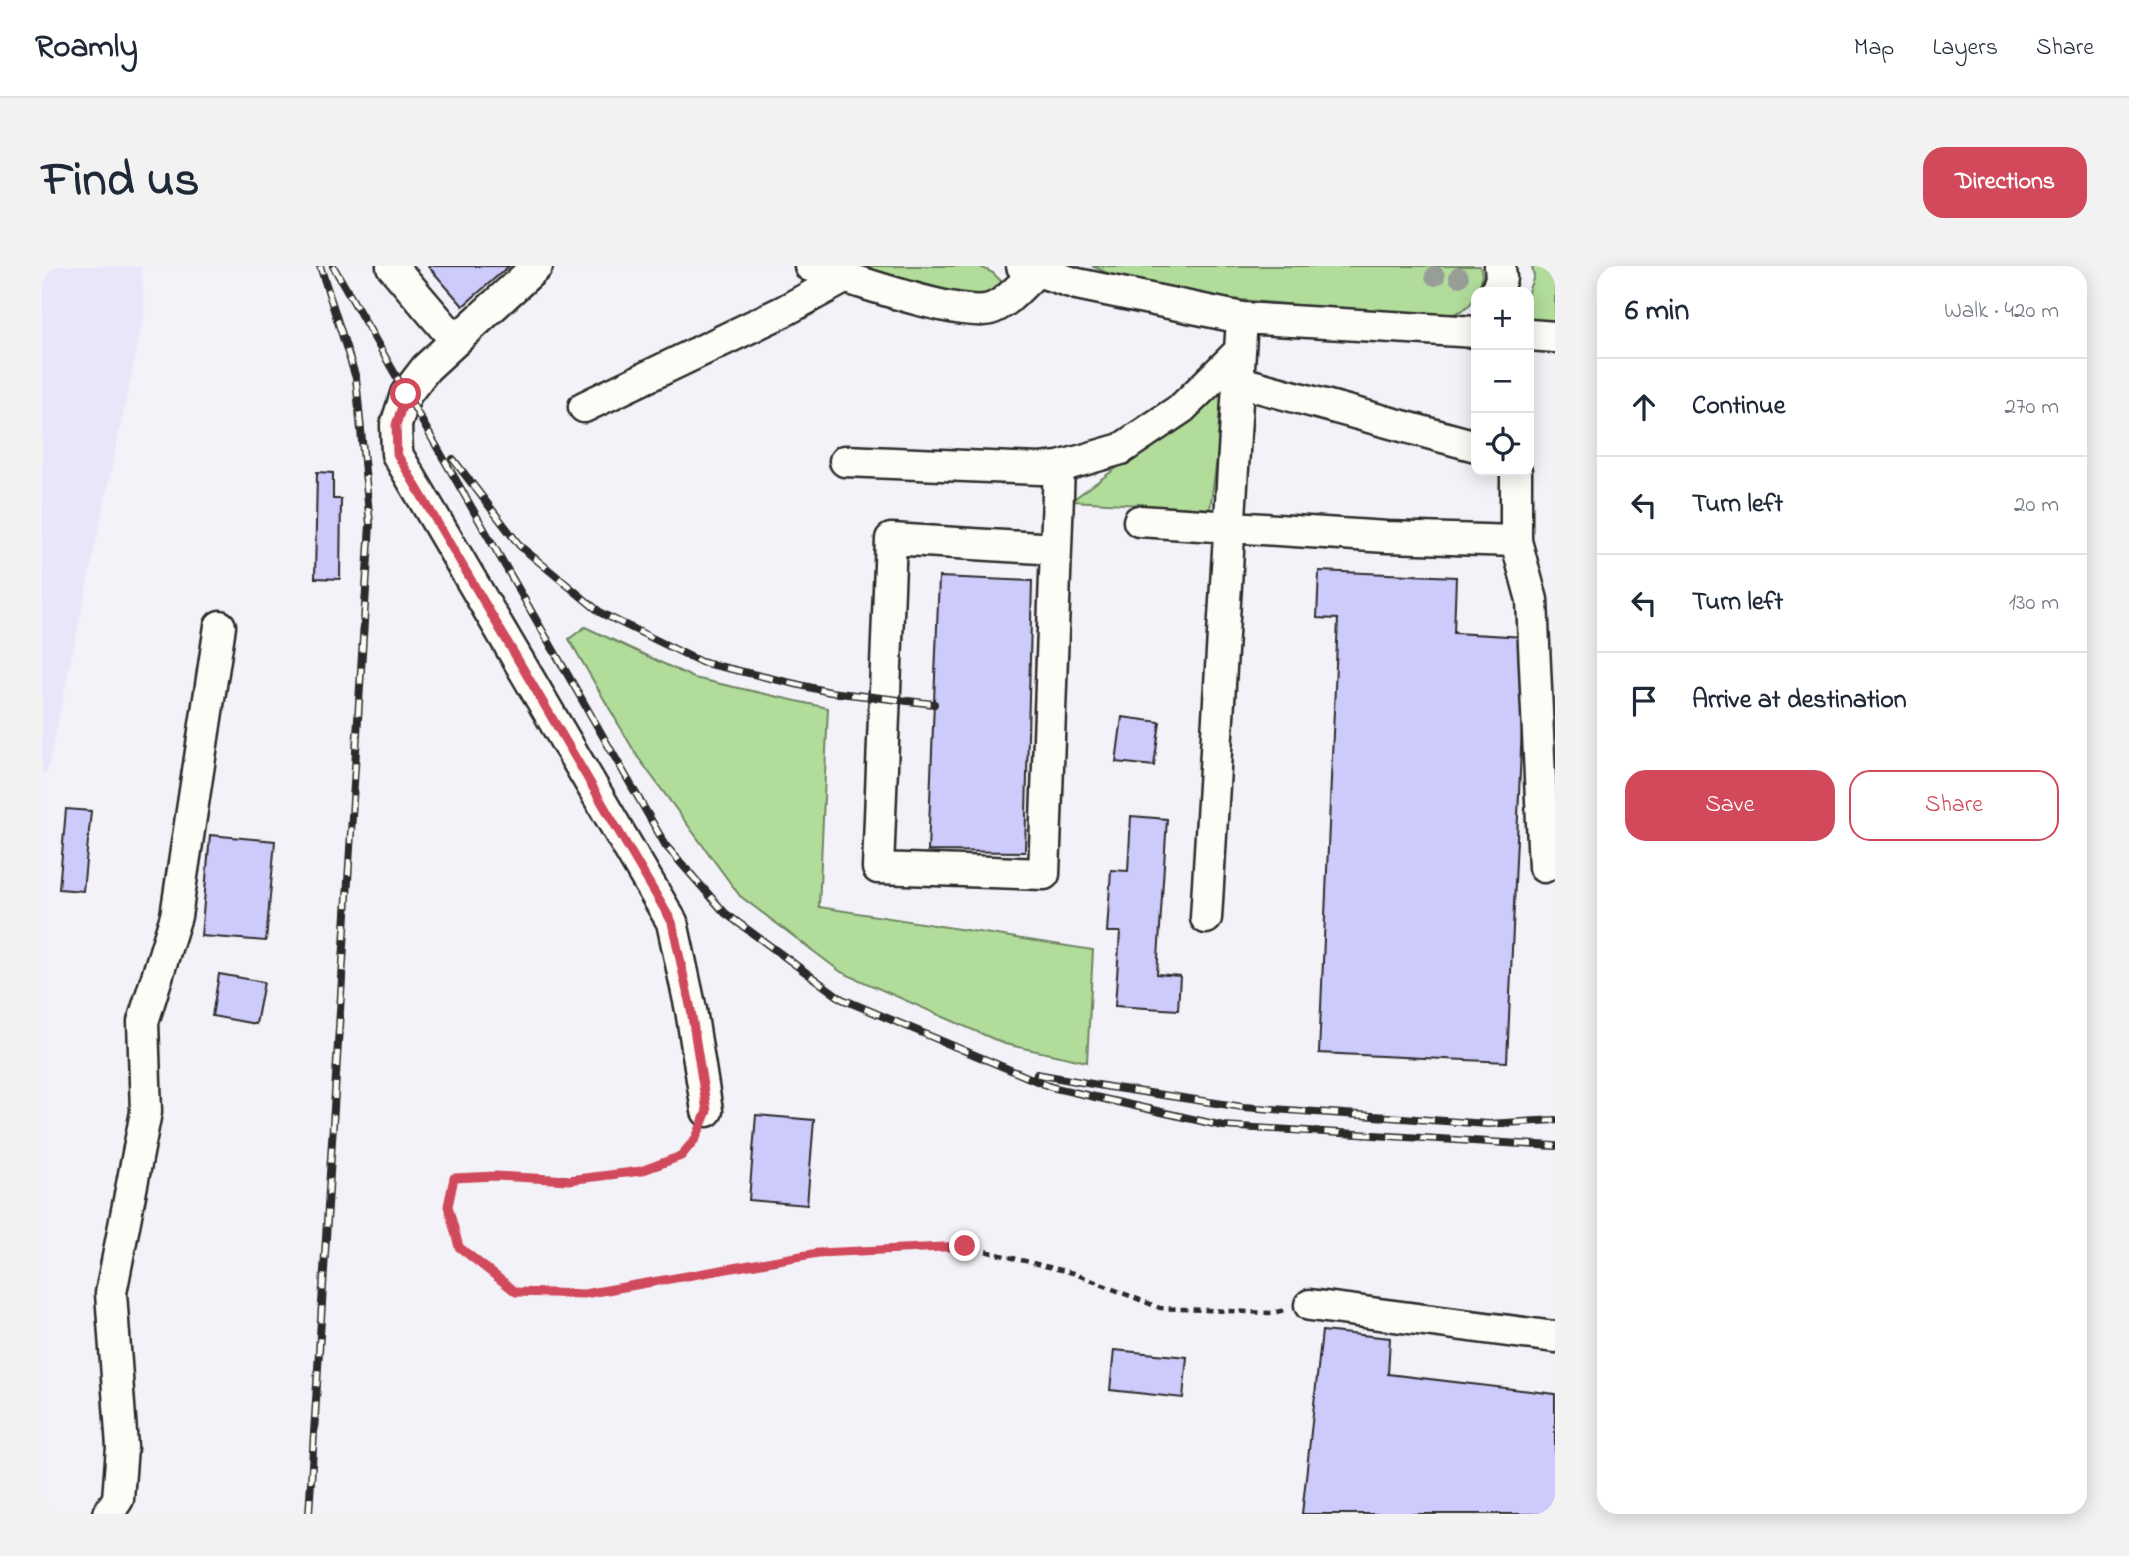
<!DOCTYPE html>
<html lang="en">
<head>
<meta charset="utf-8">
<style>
  :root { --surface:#fff; --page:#f2f2f3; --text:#1f2937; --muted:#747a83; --line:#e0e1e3; --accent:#d1495b }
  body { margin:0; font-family:"Indie Flower",sans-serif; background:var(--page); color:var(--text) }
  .controls { position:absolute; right:21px; top:21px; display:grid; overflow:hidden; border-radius:14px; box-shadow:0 4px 18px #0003 }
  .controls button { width:63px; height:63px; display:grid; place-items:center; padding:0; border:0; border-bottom:2px solid var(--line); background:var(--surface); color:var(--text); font:35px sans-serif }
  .stop { position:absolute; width:21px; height:21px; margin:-16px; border:5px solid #d1495b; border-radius:50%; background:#fff }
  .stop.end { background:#d1495b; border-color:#fff; box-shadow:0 2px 7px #0008 }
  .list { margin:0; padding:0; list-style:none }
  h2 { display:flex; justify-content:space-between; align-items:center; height:91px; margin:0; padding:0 28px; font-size:30px }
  h2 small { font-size:23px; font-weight:400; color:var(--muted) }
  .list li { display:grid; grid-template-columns:46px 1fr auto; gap:21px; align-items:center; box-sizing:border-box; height:98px; padding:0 28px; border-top:2px solid var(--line) }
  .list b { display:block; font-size:26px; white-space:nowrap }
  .list em { font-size:23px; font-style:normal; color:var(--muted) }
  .actions { display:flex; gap:14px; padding:21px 28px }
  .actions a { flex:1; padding:16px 0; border:2px solid var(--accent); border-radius:21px; text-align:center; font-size:24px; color:var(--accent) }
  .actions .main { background:var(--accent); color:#fff }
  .icon { flex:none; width:38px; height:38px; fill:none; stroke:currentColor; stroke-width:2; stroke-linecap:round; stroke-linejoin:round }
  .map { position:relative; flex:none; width:1513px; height:1248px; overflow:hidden; border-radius:21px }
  header { display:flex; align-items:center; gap:42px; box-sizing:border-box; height:98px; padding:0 35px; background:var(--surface); border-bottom:2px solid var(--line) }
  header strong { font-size:33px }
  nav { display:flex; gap:38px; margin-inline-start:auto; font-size:24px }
  .intro { display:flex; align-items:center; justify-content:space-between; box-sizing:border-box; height:168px; padding:0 42px }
  h1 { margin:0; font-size:49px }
  .button { padding:18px 32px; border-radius:21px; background:var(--accent); color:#fff; font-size:24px; font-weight:700 }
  main { display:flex; gap:42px; padding:0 42px }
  aside { flex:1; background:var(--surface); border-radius:21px; box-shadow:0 4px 18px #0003 }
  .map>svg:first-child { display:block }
  .built { fill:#e8e6f9 }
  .green { fill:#b1dc9a; stroke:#6e8462; stroke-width:2 }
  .building { fill:#cdcafc; stroke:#2b2b2b; stroke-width:2 }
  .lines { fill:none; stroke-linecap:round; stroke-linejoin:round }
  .minor-casing { stroke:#2b2b2b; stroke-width:35 }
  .path { stroke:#2b2b2b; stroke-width:4.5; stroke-dasharray:7 5; stroke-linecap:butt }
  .minor { stroke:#fdfcf7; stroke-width:30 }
  .rail-casing { stroke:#2b2b2b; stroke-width:8 }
  .rail { stroke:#fdfcf7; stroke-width:5; stroke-dasharray:16; stroke-linecap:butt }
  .tree { fill:#979d97 }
  .route { stroke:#d1495b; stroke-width:9 }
</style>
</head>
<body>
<header>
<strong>Roamly</strong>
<nav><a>Map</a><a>Layers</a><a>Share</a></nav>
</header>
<div class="intro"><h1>Find us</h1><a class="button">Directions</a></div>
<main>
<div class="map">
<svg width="1513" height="1248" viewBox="0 0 1513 1248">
  <rect width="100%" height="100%" fill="#f3f2f8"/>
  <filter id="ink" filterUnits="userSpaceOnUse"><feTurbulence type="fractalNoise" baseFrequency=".0143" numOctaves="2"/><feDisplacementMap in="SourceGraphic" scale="14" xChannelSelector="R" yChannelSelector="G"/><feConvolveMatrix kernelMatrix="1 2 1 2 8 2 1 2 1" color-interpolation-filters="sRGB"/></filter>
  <g filter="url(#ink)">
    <path class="built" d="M0,0H99L103,45L5,508L0,507Z"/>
    <path class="green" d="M819,0H937L951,7L961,17L956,29L924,30Z
      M1050,0H1438C1442,11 1439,16 1435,26C1427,49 1407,50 1385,51L1104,25Z
      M1490,0H1513V59L1487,57L1486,26L1492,10Z
      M1185,122L1168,243L1029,235Z
      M543,361L652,412L786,442L777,641L1051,684L1045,796L963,778L799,706L698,630L595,490L527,373Z"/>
    <path class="building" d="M386,0H467L421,40Z
      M275,206L291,207V233H299L298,313L273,312Z
      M1277,305L1414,311L1412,367L1484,371L1465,796L1277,787L1296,353L1275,352Z
      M897,311L990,315L983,586L886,585Z
      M1080,451L1118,456L1112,500L1074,496Z
      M24,543L49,545L41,625L17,623Z
      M1089,550L1125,553L1115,708L1138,710L1136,744L1073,740L1078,666H1065L1069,604L1086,605Z
      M168,569L233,575L224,675L159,670Z
      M177,708L222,716L214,758L170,750Z
      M714,849L772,854L765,939L707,934Z
      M1280,1065L1348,1072L1346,1108L1513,1128V1248H1260Z
      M1072,1084L1145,1091L1141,1132L1068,1124Z"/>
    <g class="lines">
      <g class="minor-casing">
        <path id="minor" d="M350,0L413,74
          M495,0L384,102L364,128L354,159L355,188L630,656L649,744L665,845
          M768,0C804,11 916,52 948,43C965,38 981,17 995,5L997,0
          M980,0L1035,18L1200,52L1434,66
          M1454,26L1459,12L1458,0
          M1487,69L1513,71
          M1198,116L1434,180
          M542,141L742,45L804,11
          M803,195L998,203L1017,201L1079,183L1140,142L1198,85
          M1474,205V275L1490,334L1502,601
          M1097,255L1345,271L1474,275
          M1014,283L849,273L836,602L1002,608L1017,201
          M1164,652L1200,52
          M1268,1039L1513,1071
          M66,1248L76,1233L80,1181L69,1027L104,846L101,756L134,650L178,360"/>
      </g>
      <path class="path" d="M656,868C629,924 507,911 455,910C441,909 427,911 412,912L406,940L417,981L474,1026L542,1028L776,987L923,980L1031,1007L1118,1042L1230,1047L1243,1044"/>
      <use href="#minor" class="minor"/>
      <g class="rail-casing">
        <path id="rail" d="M291,0L624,580L683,647L800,733L1009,821L1181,860L1513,880
          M411,193L478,280L559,347L659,396L788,426L892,438
          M995,808L1067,821L1201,841L1446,858L1513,854
          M267,1248L328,258L314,112L278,0"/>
      </g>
      <use href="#rail" class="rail"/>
    </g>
    <g class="tree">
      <circle cx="1393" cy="10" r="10"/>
      <circle cx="1417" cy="11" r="10"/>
    </g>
  </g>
  <g class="lines" filter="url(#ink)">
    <path class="route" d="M364,128L354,159L355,188L630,656L649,744L665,845L654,872L639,890L599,905L527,914L453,910L412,912L406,940L417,981L474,1026L542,1028L776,987L923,980"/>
  </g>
</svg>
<div class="controls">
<button>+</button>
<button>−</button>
<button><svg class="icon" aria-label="locate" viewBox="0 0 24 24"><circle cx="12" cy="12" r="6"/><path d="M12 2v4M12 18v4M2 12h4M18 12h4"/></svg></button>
</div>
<div class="stop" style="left:364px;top:128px"></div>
<div class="stop end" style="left:923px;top:980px"></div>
</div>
<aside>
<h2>6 min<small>Walk · 420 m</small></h2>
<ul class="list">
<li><svg class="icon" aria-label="ahead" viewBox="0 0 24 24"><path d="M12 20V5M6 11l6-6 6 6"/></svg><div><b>Continue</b></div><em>270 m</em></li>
<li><svg class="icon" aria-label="left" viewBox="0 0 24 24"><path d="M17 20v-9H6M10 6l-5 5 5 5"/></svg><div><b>Turn left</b></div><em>20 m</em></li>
<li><svg class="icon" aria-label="left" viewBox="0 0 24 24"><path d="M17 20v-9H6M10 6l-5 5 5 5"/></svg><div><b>Turn left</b></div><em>130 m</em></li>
<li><svg class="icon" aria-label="arrive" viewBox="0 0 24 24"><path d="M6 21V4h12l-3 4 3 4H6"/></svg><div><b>Arrive at destination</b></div></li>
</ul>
<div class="actions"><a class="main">Save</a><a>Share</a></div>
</aside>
</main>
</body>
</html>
